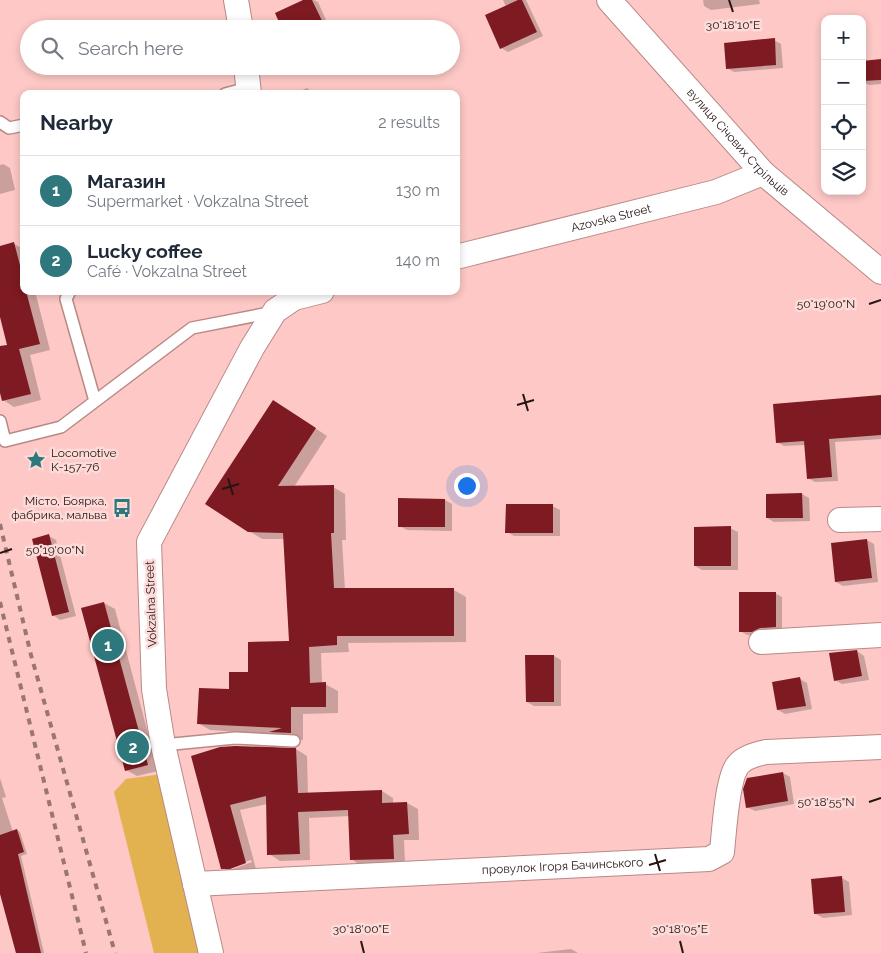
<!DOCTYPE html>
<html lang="en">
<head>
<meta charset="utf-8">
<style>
  :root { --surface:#fff; --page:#f2f2f3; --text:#1f2937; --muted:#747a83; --line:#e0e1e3; --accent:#2e777d }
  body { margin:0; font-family:Raleway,sans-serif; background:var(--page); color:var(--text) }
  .controls { position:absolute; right:15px; top:15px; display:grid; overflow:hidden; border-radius:10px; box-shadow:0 2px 8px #0003 }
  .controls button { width:45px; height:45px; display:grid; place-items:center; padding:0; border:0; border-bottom:1px solid var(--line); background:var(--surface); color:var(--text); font:25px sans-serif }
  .you { position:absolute; left:466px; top:485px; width:18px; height:18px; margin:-12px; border:4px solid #fff; border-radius:50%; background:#1a73e8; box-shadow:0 0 0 8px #1a73e833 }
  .badge { display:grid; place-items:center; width:32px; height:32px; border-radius:50%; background:var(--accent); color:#fff; font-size:16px; font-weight:700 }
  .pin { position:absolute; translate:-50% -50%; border:2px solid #fff; box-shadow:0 1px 5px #0006 }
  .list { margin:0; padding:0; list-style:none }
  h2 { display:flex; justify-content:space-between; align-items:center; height:65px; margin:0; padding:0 20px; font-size:21px }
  h2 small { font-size:16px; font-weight:400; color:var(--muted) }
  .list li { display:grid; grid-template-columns:32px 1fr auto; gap:15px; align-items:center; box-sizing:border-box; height:70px; padding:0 20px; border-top:1px solid var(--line) }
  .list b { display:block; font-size:19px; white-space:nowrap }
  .list p { margin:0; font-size:16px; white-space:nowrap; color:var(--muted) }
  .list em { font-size:16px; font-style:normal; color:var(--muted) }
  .icon { flex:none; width:28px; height:28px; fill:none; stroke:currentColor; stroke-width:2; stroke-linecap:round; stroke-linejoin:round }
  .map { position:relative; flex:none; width:881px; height:953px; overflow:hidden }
  .search { position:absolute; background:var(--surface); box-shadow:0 2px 8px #0003; left:20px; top:20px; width:440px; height:55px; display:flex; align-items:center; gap:12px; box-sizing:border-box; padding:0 18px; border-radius:28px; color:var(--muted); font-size:19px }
  .panel { position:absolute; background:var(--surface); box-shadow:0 2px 8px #0003; left:20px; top:90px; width:440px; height:205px; border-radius:10px }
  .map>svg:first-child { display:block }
  .green { fill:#e2b251 }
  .shadow { fill:#0003; fill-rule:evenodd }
  .building { fill:#7e1a21 }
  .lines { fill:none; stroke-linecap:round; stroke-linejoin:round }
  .service-casing { stroke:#b98986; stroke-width:14 }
  .minor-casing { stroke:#b98986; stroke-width:26 }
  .service { stroke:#fff; stroke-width:11 }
  .minor { stroke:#fff; stroke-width:24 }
  .rail { stroke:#9a7573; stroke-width:4; stroke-dasharray:6 6; stroke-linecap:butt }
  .ticks { fill:none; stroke:#271514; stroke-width:2 }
  .labels { text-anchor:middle; stroke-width:5; stroke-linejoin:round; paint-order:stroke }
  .street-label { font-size:12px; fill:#271514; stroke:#fcdbd9 }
  .poi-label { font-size:12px; fill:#271514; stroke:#fcdbd9; text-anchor:start }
  .ticks-label { font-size:12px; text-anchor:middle; fill:#271514; stroke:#fcdbd9; stroke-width:5; stroke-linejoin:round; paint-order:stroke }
</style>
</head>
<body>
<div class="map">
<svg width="881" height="953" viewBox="0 0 881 953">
  <rect width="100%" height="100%" fill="#fdc8c5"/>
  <path class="green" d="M162,774L202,953H154L114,792L126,779Z"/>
  <path class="shadow" d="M306,0H314L318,2L330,29H283Z
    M503,0H526L543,36L508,52L501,48L506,7Z
    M703,0H759L760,4L711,10L704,6Z
    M774,40L781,44L783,68L734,72L727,68Z
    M881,61V84L869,85L862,81Z
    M307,88L315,94H294Z
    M3,164L10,168L15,190L0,194V165Z
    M14,244L24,249V291H35L50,350L30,355L41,400L14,407L3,400L0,388V348L9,345L0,312V247Z
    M881,396V439L835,442L838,481L815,482L808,478L805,445L784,446L777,442Z
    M285,408L327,436L294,487H333L345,494L346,540H342L345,590H454L466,597V642L348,643L349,652L321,653L322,684H325L338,691V713L303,714V740L282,739L274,734L210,730L198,723L250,673L290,643L284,539H262L249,531Z
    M802,494L809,498L810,521L774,522L767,518V495Z
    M399,500H445L452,504V531L407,530L399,526Z
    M552,506L560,510V536H514L507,532Z
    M730,528L738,532V570H702L695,566Z
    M49,536L56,540L76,616L60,620L53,615Z
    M867,540L874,544L878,582L843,586L836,582Z
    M775,593L782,597V631L760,635H747L740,631Z
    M104,603L115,609L158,771L137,776L126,770Z
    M857,651L864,656L869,680L842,684L835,680Z
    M554,656L561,660V706H534L527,702Z
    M800,679L807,683L812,709L785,714L778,710Z
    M296,749L307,756L308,794L382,791L393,798V804L407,803L418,809L419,840H404L405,864L362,866L351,859L350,816L309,818L310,860L280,861L269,854L267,804L240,810L256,869L234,875L223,868L192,757ZM251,860L252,862L230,870V867Z
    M783,773L790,777L794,804L755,811L747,807Z
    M0,778L6,797L2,798L13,832L17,830L20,832L27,854L21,856L44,953H16L0,891Z
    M842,878L849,882L852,915L823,918L816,914Z
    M571,949L578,953H537Z"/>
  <path class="building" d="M303,0H312L326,29H282L275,13Z
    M518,0H522L537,32L500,49L485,15Z
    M775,38L776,65L726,69L724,43Z
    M881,59V80L862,81V61Z
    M14,242L24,281V291H26L40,344L19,349L31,394L2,401L0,393V346L7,345L0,317V246Z
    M881,395V435L829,439L832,477L807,479L804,441L776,443L773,404Z
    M273,400L316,428L278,486L334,485V533H331L334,588H454V636H337V645L309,647L310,683L326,682V707H291V733L269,732L282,728L197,724L199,688L229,689V672H248V642L289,641L283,533L248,532L205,504Z
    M802,493L803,518H766V494Z
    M398,498L445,499V527H398Z
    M506,504H553V533H505Z
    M731,526V566H694V527Z
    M49,534L69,612L52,616L32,539Z
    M867,539L872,578L835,582L831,543Z
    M739,592H776V627L760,628L752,632H739Z
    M104,602L148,765L125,771L81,608Z
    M857,650L862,676L834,681L829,653Z
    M525,655H554V702H526Z
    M800,677L806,706L777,710L772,682Z
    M235,746L296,748L298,793L382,790V803L407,802L409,834L393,835L394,859L350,860L348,810L298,812L300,854L267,855L266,796L230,805L246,863L230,869H221L191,756L220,747Z
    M783,772L788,801L746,808L743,789L747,778Z
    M17,829L24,852L18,854L41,953H16L0,894V835Z
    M842,876L845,912L814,914L811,879Z"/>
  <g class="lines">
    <g class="service-casing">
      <path id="service" d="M225,94L248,88
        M0,122L9,128L24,125
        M70,291L66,299L95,401
        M0,421L5,441L61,427L192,328L274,312
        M163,745L235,738L294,741"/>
    </g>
    <g class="minor-casing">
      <g id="minor">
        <path d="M236,0L241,29"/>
        <path id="s1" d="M609,0L763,173L881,272"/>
        <path d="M246,66L249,94"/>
        <path id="s2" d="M456,257L716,192L763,173"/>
        <path d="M294,298L322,291"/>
        <path d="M840,520L881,519"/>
        <path d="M761,642L881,635"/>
        <path id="s3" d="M195,884L709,859L722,852C724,832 727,783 736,768C741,758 756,754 766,752L881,747"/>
        <path d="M211,953L163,745L154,689L149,542L252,348L275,311L294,298L293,291"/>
      </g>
    </g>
    <use href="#service" class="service"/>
    <use href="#minor" class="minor"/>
    <path class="rail" d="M0,524L31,655L115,953
      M0,602L86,953"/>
  </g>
  <path class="ticks" d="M729,0L733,12M869,304L881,300M523,394L528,411M517,405L534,400M228,478L233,495M222,489L239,484M0,553L12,549M869,802L881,798M655,854L660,871M649,865L666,860M361,941L364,953M680,941L683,953"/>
  <defs>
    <g id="sight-bare" transform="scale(1.5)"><path d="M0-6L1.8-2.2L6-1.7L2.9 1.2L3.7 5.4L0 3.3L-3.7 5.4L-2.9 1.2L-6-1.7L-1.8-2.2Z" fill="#2e777d" stroke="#fcdbd9" stroke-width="2.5" paint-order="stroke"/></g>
    <g id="bus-bare" transform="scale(1.5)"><path d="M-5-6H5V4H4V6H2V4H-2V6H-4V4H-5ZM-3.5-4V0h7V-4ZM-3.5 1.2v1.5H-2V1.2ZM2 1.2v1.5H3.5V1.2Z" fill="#2e777d" stroke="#fcdbd9" stroke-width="2.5" paint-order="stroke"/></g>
  </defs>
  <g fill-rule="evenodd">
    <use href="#sight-bare" x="36" y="460"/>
    <use href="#bus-bare" x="122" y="508"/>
  </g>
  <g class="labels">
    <g class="street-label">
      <text dy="4" stroke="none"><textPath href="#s1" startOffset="192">вулиця Січових Стрільців</textPath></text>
      <text dy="4" stroke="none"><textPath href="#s2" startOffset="160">Azovska Street</textPath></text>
      <text transform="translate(151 604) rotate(-92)" y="4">Vokzalna Street</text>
      <text dy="4" stroke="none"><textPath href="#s3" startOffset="368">провулок Ігоря Бачинського</textPath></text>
    </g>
    <g class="poi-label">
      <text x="51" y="457">Locomotive<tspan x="51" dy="14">K-157-76</tspan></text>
      <text x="107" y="505" text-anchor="end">Місто, Боярка,<tspan x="107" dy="14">фабрика, мальва</tspan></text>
    </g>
  </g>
  <g class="ticks-label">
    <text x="733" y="29">30°18'10"E</text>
    <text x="826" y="308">50°19'00"N</text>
    <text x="55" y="554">50°19'00"N</text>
    <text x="826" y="806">50°18'55"N</text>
    <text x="361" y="933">30°18'00"E</text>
    <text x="680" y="933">30°18'05"E</text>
  </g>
</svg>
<div class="controls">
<button>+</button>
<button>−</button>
<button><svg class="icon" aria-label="locate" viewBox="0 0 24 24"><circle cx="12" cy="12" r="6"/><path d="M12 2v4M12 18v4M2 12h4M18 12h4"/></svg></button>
<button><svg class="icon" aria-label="layers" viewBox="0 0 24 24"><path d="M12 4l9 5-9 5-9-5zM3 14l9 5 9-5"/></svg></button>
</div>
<div class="you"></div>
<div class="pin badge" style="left:108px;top:645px">1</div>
<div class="pin badge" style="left:133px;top:747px">2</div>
<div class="search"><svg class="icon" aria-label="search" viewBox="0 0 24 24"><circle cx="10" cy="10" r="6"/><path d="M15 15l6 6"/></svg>Search here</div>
<section class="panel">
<h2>Nearby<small>2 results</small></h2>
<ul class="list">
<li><span class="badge">1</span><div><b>Магазин</b><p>Supermarket · Vokzalna Street</p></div><em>130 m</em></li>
<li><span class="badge">2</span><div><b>Lucky coffee</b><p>Café · Vokzalna Street</p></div><em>140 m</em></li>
</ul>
</section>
</div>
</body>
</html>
